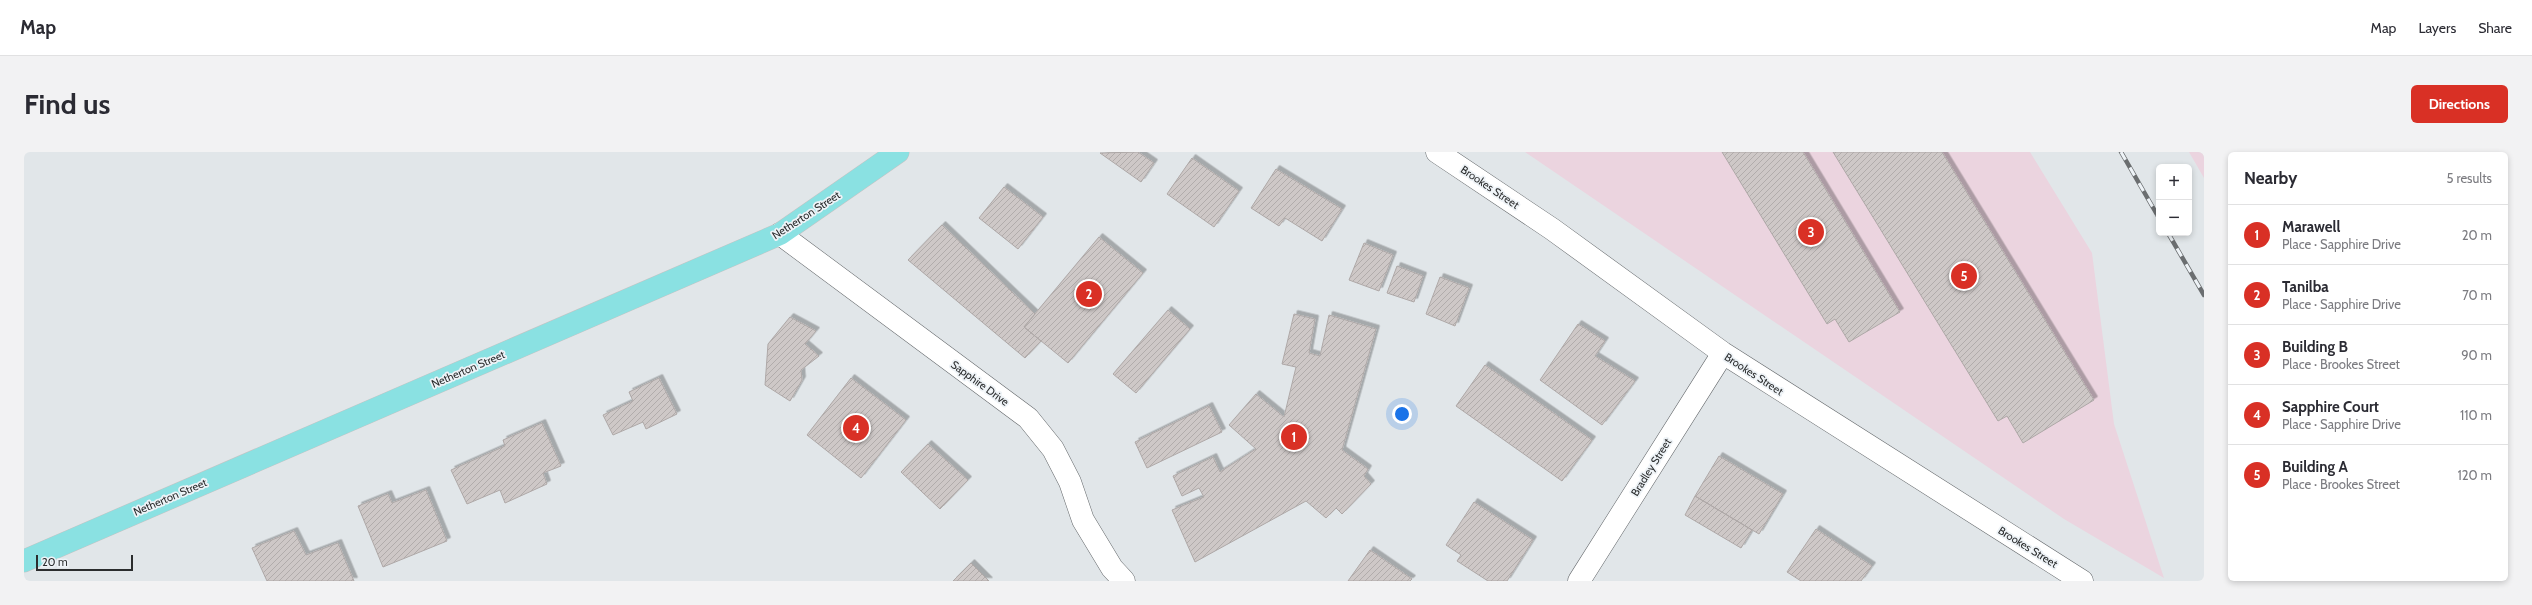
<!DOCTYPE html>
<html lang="en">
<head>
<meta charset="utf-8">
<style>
  :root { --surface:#fff; --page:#f2f2f3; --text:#2b2b33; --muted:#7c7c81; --line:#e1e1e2; --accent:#d93025 }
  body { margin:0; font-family:Cabin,sans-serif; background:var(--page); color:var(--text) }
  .controls { position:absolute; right:12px; top:12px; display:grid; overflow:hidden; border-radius:6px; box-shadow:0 2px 6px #0003 }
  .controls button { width:36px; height:36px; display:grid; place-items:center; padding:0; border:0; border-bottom:1px solid var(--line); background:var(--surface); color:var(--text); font:20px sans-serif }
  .scale { position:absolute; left:12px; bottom:10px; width:97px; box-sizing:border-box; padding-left:4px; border:2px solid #2b2d2e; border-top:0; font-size:11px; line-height:14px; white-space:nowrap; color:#2b2d2e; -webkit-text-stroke:3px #eef3f7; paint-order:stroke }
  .you { position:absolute; left:1378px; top:262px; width:14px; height:14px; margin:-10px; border:3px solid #fff; border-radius:50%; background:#1a73e8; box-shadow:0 0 0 6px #1a73e833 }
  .badge { display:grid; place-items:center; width:26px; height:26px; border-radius:50%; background:var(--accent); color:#fff; font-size:13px; font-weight:700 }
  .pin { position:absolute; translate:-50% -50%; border:2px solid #fff; box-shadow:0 1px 4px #0006 }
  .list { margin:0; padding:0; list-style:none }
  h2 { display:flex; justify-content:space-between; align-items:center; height:52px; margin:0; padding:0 16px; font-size:17px }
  h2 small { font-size:13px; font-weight:400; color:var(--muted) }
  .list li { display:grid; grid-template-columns:26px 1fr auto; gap:12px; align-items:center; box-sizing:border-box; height:60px; padding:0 16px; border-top:1px solid var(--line) }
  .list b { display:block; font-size:15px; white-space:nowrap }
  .list p { margin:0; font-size:13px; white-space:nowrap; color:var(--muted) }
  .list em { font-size:13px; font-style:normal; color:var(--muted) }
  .map { position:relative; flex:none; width:2180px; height:429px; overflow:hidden; border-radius:6px }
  header { display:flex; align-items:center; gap:24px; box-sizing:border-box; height:56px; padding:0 20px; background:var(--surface); border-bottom:1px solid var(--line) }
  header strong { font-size:19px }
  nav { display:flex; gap:22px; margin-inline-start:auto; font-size:14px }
  .intro { display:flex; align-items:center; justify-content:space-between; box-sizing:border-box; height:96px; padding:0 24px }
  h1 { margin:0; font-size:28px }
  .button { padding:10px 18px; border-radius:6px; background:var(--accent); color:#fff; font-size:14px; font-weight:700 }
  main { display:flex; gap:24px; padding:0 24px }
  aside { flex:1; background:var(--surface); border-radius:6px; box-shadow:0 2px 6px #0003 }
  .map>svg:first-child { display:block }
  .industrial { fill:#ebd4df }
  .building { fill:url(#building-hatch); stroke:#aea8a7; filter:url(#shadow) }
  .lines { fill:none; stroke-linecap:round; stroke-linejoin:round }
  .minor-casing { stroke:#64686b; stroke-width:23 }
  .major-casing { stroke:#c4c4c4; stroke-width:23 }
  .minor { stroke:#fff; stroke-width:22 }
  .major { stroke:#8ae1e2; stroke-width:22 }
  .rail-casing { stroke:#6b6e70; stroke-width:4.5 }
  .rail { stroke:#eef3f7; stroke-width:3; stroke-dasharray:9; stroke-linecap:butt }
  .labels { text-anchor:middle; stroke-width:3.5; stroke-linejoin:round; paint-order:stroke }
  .street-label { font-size:11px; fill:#2b2d2e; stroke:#eef3f7 }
</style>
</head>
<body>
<header>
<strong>Map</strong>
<nav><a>Map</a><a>Layers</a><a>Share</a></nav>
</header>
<div class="intro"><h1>Find us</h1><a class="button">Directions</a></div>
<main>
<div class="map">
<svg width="2180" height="429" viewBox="0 0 2180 429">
  <defs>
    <pattern id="building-hatch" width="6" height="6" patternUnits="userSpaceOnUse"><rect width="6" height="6" fill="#cec8c7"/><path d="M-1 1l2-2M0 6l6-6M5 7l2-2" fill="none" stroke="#b1acab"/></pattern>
    <filter id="shadow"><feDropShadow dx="3.5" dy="-3.5" stdDeviation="0" flood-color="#0004"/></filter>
  </defs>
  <rect width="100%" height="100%" fill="#e1e6e9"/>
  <path class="industrial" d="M1501,0H2006L2068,101L2090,272L2140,426L2040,367Z
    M2165,0H2180V26Z"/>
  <path class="building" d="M1114,0L1130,11L1117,30L1076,1Z
    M1698,0H1779L1876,160L1825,190L1811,167L1803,172Z
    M1809,0H1918L2070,248L1999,291L1983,264L1974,269Z
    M1168,6L1215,39L1190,75L1143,42Z
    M1252,17L1318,57L1298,89L1261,66L1255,74L1227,56Z
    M980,35L1019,65L994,97L955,66Z
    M918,73L1011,162L1000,175L1017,189L1001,206L884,108Z
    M1075,85L1119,121L1044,211L1000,175Z
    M1340,91L1369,103L1355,139L1325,128Z
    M1373,114L1399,124L1390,150L1363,141Z
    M1416,125L1445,136L1431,174L1402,162Z
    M1144,158L1166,177L1112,241L1089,222Z
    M1270,162L1291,167L1285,201L1296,204L1305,163L1352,177L1318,298L1344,317L1340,324L1347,332L1318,362L1312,356L1302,366L1282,349L1171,410L1148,358L1180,345L1175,336L1158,344L1149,324L1189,305L1196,320L1232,297L1205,273L1232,242L1260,265L1272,215L1258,212Z
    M766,165L792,179L781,192L795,204L777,218L778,228L766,249L741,233L744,192Z
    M1554,172L1581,189L1571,204L1611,229L1578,273L1516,228Z
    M1461,213L1568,288L1538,329L1432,254Z
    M635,226L653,262L622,277L619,270L589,283L579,263L609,249L605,240Z
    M827,226L882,268L837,326L783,283Z
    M1185,254L1198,280L1123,316L1111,290Z
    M518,271L537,314L519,321L523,332L481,351L476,338L443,352L427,318L481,294L479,288Z
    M904,292L944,328L916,357L877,320Z
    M1695,304L1759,342L1735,382L1671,344Z
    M402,338L423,389L359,415L334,354L364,342L368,351Z
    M1671,344L1728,378L1717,396L1661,363Z
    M1450,350L1509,388L1483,429H1464L1433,409L1437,403L1422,393Z
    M1792,377L1848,414L1837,429H1777L1763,420Z
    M270,379L282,403L314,391L330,429H243L228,396Z
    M1346,398L1388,427L1386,429H1324Z
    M947,411L965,429H929Z"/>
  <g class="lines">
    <g class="minor-casing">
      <path id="minor" d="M1413,0L1528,77L1699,201L2058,429
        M756,82L1004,266L1029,297L1046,330L1059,368L1088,416L1100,429
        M1555,429L1699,201"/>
    </g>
    <g class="major-casing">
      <path id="major" d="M0,409L756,82L874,0"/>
    </g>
    <use href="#minor" class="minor"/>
    <use href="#major" class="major"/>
    <g class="rail-casing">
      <path id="rail" d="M2097,0L2135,66
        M2144,81L2180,143"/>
    </g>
    <use href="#rail" class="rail"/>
  </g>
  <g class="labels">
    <g class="street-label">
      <text transform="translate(1466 35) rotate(34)" y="4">Brookes Street</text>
      <text transform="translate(782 63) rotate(-33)" y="4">Netherton Street</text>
      <text transform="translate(444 217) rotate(-23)" y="4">Netherton Street</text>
      <text transform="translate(1730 222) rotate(33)" y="4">Brookes Street</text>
      <text transform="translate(956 231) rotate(36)" y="4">Sapphire Drive</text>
      <text transform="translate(1627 315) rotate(-58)" y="4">Bradley Street</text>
      <text transform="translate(146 345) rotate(-23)" y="4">Netherton Street</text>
      <text transform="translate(2004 395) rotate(32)" y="4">Brookes Street</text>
    </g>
  </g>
</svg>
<div class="controls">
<button>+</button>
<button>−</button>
</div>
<div class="scale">20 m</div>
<div class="you"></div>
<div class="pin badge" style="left:1270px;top:285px">1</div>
<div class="pin badge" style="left:1065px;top:142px">2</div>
<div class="pin badge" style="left:1787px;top:80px">3</div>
<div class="pin badge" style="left:832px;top:276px">4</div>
<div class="pin badge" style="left:1940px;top:124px">5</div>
</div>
<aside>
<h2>Nearby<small>5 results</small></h2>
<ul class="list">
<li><span class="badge">1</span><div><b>Marawell</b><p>Place · Sapphire Drive</p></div><em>20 m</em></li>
<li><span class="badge">2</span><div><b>Tanilba</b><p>Place · Sapphire Drive</p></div><em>70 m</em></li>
<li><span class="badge">3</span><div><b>Building B</b><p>Place · Brookes Street</p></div><em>90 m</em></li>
<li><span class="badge">4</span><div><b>Sapphire Court</b><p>Place · Sapphire Drive</p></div><em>110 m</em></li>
<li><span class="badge">5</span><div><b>Building A</b><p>Place · Brookes Street</p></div><em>120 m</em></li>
</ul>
</aside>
</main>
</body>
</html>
